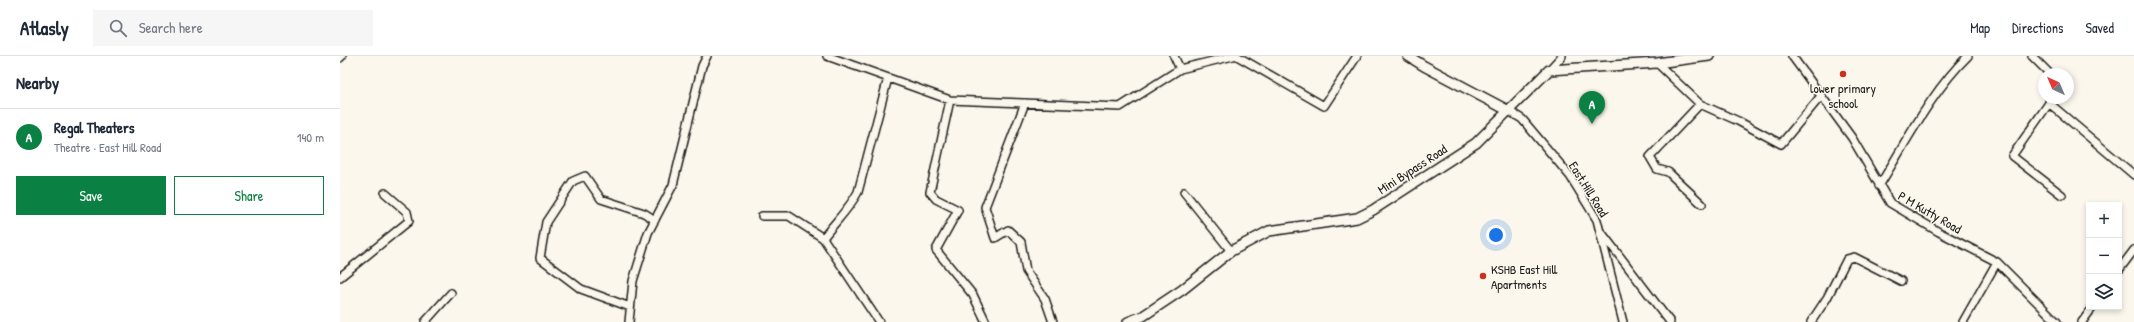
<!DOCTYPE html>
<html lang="en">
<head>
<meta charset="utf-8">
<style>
  :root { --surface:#fff; --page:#f6f6f7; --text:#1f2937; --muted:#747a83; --line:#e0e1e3; --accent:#0b8043 }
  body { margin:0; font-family:"Patrick Hand",sans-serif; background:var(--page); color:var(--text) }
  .controls { position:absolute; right:12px; bottom:12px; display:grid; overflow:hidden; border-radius:0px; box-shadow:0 2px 6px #0003 }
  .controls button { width:36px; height:36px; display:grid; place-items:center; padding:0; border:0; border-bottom:1px solid var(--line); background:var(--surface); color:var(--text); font:20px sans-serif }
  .compass { position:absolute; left:1698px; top:12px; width:36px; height:36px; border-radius:50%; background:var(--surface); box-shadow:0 2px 6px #0003; rotate:316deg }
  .you { position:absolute; left:1156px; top:179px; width:14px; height:14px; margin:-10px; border:3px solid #fff; border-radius:50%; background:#1a73e8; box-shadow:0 0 0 6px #1a73e833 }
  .badge { display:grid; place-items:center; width:26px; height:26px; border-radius:50%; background:var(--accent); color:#fff; font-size:13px; font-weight:700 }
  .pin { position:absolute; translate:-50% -33px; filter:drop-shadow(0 1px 2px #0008) }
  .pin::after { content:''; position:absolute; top:21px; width:14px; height:12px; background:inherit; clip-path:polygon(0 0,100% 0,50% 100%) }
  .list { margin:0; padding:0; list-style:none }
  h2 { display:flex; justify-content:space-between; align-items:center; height:52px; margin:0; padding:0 16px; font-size:17px }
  h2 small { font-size:13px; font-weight:400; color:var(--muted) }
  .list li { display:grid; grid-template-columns:26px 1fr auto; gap:12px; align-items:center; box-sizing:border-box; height:56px; padding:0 16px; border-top:1px solid var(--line) }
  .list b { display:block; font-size:15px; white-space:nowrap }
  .list p { margin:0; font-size:13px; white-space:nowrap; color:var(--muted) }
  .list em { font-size:13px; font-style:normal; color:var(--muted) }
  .actions { display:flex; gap:8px; padding:12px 16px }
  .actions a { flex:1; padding:9px 0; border:1px solid var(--accent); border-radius:0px; text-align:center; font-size:14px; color:var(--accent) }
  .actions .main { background:var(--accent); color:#fff }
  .icon { flex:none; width:22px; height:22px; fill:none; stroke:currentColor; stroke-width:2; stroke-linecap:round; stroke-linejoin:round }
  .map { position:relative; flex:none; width:1794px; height:266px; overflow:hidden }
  header { display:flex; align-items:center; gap:24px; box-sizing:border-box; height:56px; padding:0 20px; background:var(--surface); border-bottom:1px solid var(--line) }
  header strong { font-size:19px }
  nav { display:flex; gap:22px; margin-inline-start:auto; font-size:14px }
  .search { width:280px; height:36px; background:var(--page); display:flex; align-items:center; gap:10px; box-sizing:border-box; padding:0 14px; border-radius:0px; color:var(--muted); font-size:15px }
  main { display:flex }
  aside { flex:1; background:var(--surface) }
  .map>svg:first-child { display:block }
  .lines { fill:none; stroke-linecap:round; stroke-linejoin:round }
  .minor-casing { stroke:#1c1c1c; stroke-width:10 }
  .major-casing { stroke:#1c1c1c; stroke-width:12 }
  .minor { stroke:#fbf7ec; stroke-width:7 }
  .major { stroke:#fbf7ec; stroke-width:9 }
  .poi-dot { fill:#c8321e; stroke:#fbf7ec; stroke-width:1.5 }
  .labels { text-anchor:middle; stroke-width:3; stroke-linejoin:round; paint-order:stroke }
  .poi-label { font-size:13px; fill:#1c1c1c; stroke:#fbf7ec }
  .street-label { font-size:13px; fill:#1c1c1c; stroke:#fbf7ec }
</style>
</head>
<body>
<header>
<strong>Atlasly</strong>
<div class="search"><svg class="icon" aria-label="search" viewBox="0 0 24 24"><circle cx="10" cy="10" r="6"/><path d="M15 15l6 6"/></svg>Search here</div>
<nav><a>Map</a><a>Directions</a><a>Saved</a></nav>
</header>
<main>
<aside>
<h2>Nearby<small></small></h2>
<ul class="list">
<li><span class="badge">A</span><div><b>Regal Theaters</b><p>Theatre · East Hill Road</p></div><em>140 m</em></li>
</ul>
<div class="actions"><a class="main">Save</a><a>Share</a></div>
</aside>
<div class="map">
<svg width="1794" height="266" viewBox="0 0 1794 266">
  <rect width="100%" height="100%" fill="#fbf7ec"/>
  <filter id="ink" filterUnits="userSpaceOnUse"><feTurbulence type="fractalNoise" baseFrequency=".025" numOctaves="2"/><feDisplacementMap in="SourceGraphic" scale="8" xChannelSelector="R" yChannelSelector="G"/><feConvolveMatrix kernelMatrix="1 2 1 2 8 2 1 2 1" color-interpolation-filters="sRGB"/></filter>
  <g filter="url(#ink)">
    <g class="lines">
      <g class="minor-casing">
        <path id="minor" d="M487,0L610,44L780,51L840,13L893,0
          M834,0L840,13
          M897,0L984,50L1017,0
          M1452,0L1512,82L1550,147L1599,176L1657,206L1717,266
          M1692,0L1710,18
          M0,2L2,0
          M1317,7L1360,48L1310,101L1317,113L1328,116L1362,148
          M1209,14L1222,0
          M1710,42L1709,47L1672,100L1722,139
          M610,44L590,136L596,143L618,154L596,194L633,239L646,266
          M685,47L645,151L655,182L668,174L681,186L686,215L705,243L713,266
          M1709,47L1794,119
          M1360,48L1398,65L1441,88L1481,40
          M1169,55L1182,63L1230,120L1257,164L1283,266
          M1539,130C1566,87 1591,36 1628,0
          M844,136L891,195
          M422,160H449L483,182L539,266
          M1262,177L1330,266
          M483,182C495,166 509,153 518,136L548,22
          M1779,214L1794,194
          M0,221L69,165L67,156L45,137
          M290,251L241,233L200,202L206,166L233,125L245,120L261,143L304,157L315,164
          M85,266L111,237
          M289,266L293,225L308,177L333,129L362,10L367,0
          M1471,266L1487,242L1507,203L1514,201L1561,225
          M1623,266L1657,206
          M1742,266L1753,251"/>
      </g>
      <g class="major-casing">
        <path id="major" d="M1068,0L1084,10L1169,55
          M788,266L803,260L842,234L891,195L929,175L1017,162L1033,154L1136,87L1209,14L1317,7L1369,0"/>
      </g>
      <use href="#minor" class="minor"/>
      <use href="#major" class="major"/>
    </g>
  </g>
  <g class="poi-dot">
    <circle cx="1503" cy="18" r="4"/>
    <circle cx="1143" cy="220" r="4"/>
  </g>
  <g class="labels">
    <g class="poi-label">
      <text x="1503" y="37">lower primary<tspan x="1503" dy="15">school</tspan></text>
      <text x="1151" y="218" text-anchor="start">KSHB East Hill<tspan x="1151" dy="15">Apartments</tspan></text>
    </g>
    <g class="street-label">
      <text transform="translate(1072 113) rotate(-33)" y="5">Mini Bypass Road</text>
      <text transform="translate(1249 133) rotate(58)" y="5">East Hill Road</text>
      <text transform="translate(1590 156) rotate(30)" y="5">P M Kutty Road</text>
    </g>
  </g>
</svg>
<div class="controls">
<button>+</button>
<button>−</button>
<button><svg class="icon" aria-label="layers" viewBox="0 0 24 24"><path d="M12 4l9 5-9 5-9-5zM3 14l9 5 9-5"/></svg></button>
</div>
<svg class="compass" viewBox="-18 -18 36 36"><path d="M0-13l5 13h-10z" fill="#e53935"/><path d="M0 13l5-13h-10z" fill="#747a83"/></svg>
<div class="you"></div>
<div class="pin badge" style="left:1252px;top:68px">A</div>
</div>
</main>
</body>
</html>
